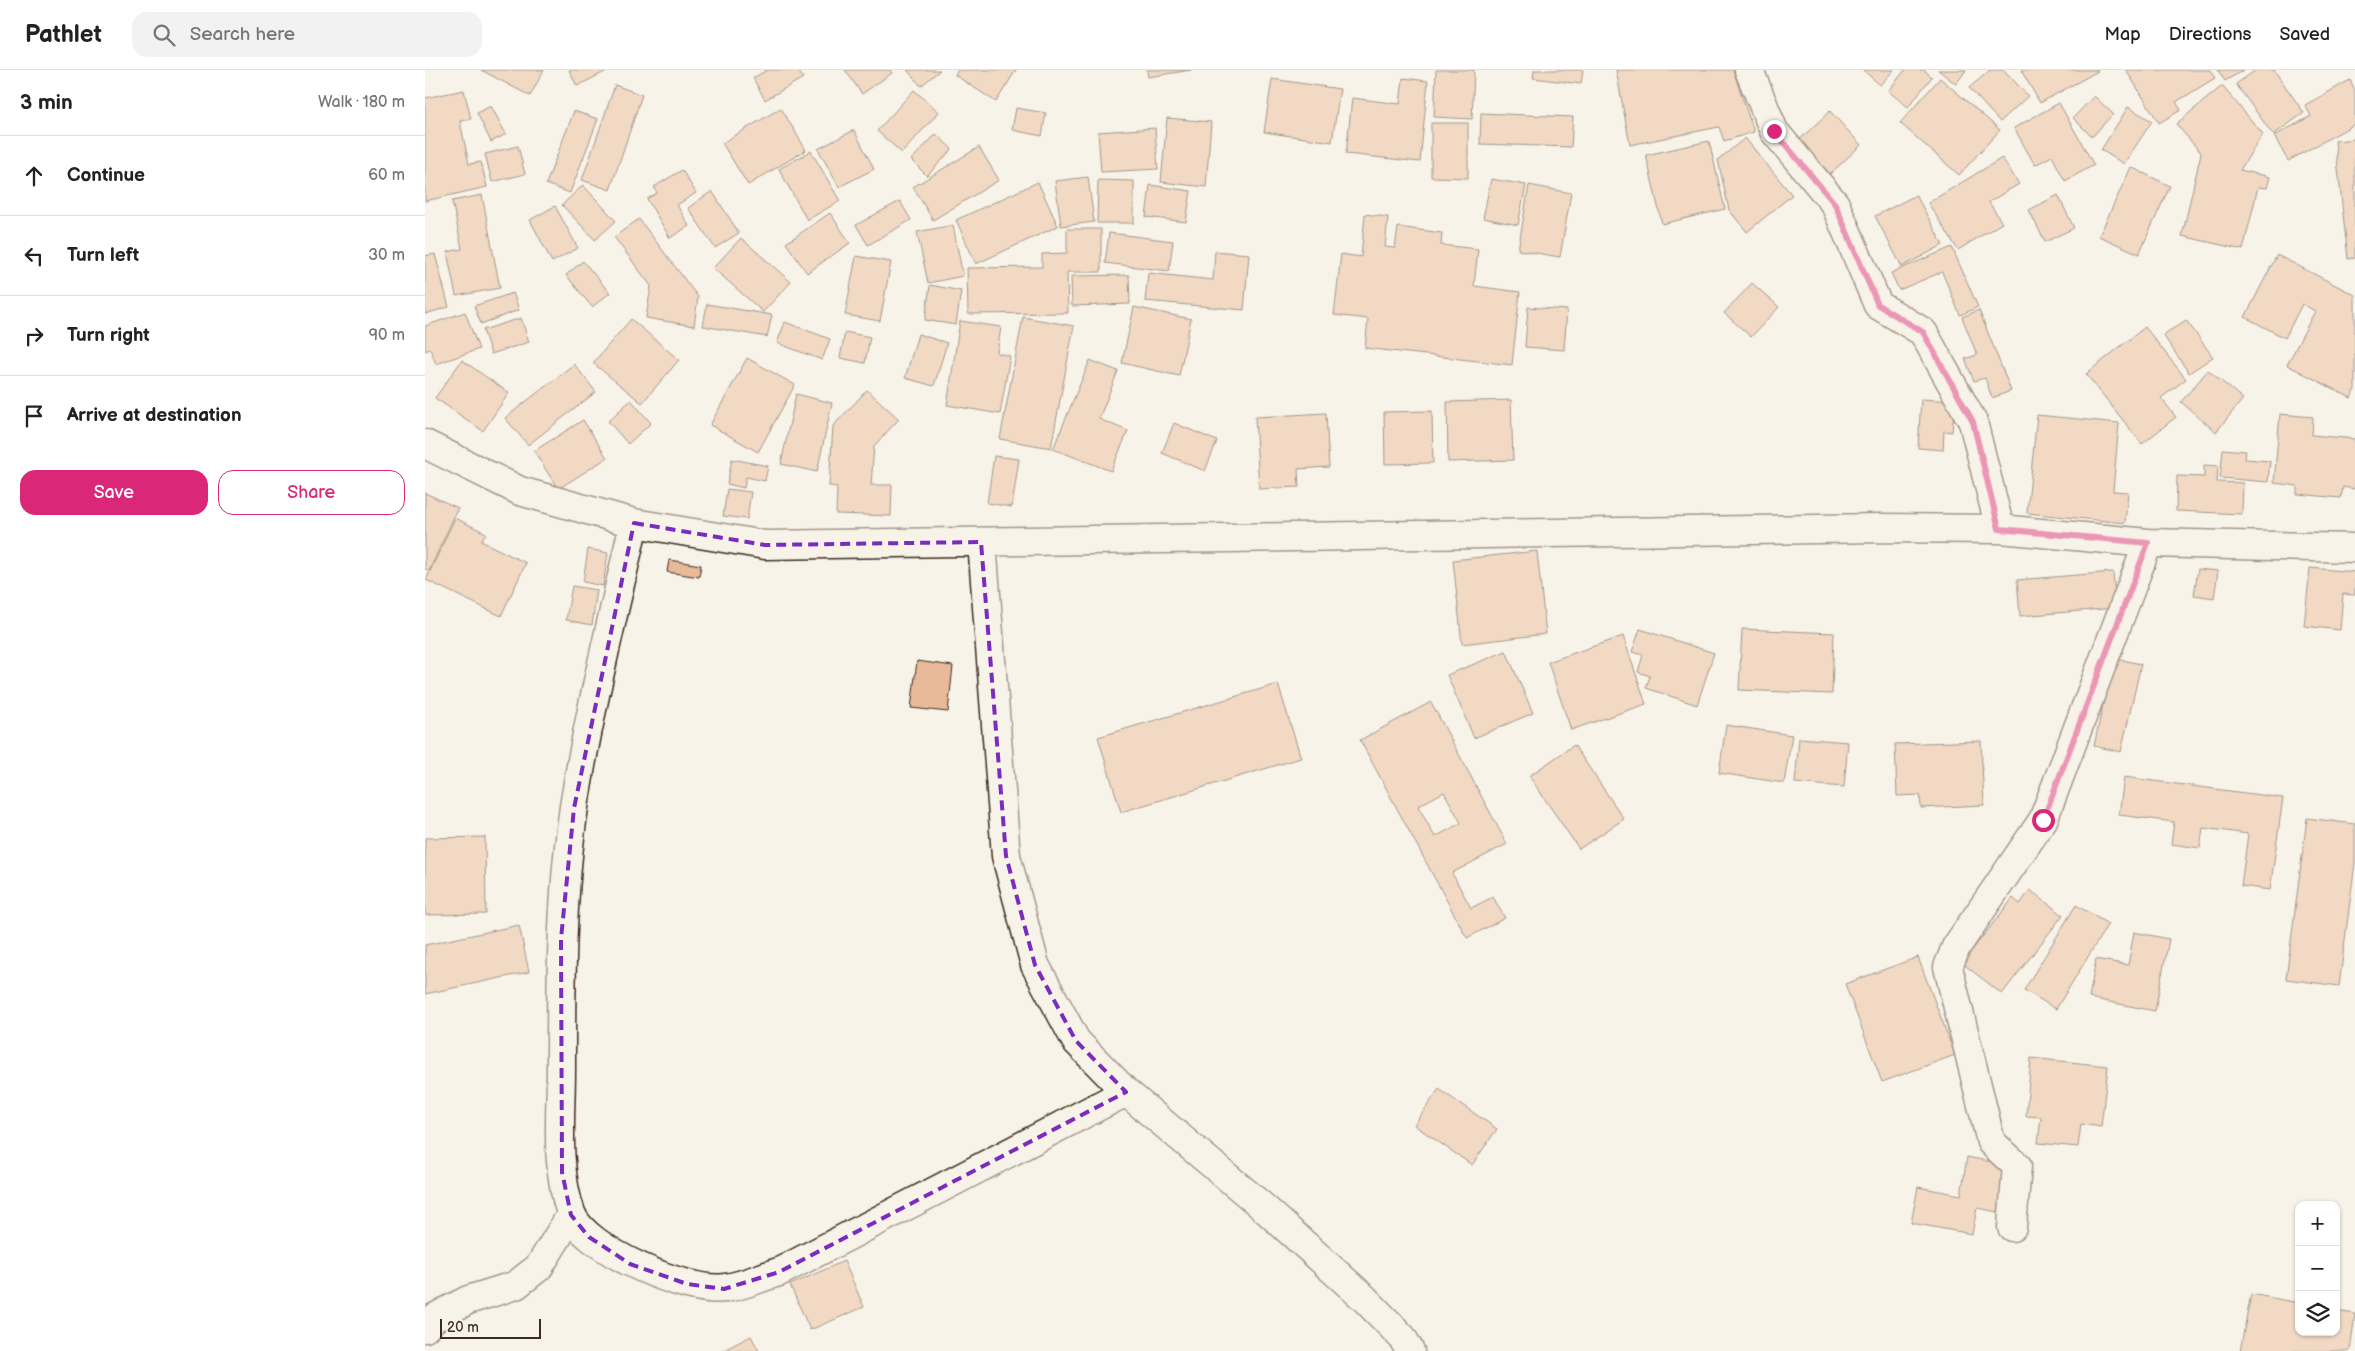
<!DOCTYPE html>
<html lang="en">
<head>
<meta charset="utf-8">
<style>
  :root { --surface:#fff; --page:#f2f2f2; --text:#222; --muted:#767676; --line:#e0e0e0; --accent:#db2777 }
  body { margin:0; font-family:"Balsamiq Sans",sans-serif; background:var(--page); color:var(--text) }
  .controls { position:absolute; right:15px; bottom:15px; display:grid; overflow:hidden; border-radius:10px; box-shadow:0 1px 4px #0004 }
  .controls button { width:45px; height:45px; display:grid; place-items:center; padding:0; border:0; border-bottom:1px solid var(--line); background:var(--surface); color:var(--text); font:25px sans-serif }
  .scale { position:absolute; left:15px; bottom:12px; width:101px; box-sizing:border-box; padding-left:5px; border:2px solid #3b2a1e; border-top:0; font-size:14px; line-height:18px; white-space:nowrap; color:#3b2a1e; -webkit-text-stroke:4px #f7f3e8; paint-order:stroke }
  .stop { position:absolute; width:15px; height:15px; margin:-11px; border:4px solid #db2777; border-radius:50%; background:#fff }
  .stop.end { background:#db2777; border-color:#fff; box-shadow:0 1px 5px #0008 }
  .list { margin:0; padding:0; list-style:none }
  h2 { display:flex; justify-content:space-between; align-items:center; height:65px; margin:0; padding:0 20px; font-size:21px }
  h2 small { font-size:16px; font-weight:400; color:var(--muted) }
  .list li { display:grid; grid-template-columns:32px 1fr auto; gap:15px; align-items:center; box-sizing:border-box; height:80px; padding:0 20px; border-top:1px solid var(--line) }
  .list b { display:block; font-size:19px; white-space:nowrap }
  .list em { font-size:16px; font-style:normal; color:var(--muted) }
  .actions { display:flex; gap:10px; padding:15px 20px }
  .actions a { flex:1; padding:11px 0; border:1px solid var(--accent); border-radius:15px; text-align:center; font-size:18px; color:var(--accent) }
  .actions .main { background:var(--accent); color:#fff }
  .icon { flex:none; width:28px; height:28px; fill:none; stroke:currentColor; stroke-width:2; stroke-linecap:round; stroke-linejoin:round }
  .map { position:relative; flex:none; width:1930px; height:1281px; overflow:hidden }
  header { display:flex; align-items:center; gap:30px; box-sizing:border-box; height:70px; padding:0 25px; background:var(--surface); border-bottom:1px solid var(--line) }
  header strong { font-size:24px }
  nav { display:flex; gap:28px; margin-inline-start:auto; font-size:18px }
  .search { width:350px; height:45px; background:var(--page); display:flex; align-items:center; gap:12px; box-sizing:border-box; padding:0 18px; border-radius:15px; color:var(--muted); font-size:19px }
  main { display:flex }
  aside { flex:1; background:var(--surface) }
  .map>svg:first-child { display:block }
  .building { fill:#e8ba99; stroke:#3b2a1e; fill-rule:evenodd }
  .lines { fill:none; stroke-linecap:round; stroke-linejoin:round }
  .minor-casing { stroke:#3b2a1e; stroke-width:31 }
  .minor { stroke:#f7f3e8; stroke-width:28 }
  .route { stroke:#db2777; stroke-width:6 }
  .marked { fill:none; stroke:#7b2cbf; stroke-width:4; stroke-dasharray:10 6; stroke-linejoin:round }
</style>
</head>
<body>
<header>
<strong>Pathlet</strong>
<div class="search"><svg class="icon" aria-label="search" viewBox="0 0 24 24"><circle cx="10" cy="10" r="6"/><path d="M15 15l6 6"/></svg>Search here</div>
<nav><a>Map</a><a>Directions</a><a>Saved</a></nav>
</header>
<main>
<aside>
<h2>3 min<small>Walk · 180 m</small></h2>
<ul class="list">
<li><svg class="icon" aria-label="ahead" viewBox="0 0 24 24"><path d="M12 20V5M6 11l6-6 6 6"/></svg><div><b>Continue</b></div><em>60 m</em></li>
<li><svg class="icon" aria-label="left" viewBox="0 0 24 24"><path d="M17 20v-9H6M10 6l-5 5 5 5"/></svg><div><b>Turn left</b></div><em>30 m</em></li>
<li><svg class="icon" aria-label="right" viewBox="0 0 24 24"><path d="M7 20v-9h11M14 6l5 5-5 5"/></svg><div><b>Turn right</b></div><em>90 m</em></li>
<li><svg class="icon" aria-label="arrive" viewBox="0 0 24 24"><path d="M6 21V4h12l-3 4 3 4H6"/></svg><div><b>Arrive at destination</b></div></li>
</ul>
<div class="actions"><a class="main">Save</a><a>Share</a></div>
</aside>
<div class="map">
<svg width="1930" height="1281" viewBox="0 0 1930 1281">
  <rect width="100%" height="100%" fill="#f7f3e8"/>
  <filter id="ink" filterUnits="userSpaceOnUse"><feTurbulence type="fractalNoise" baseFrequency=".02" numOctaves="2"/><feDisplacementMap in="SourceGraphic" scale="10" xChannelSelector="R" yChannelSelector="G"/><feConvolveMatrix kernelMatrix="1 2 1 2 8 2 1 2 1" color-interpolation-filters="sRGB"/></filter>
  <g filter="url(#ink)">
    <path class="building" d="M56,0H119L105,26Z
      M144,0H184L152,16Z
      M342,0H373L378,8L340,30L328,8Z
      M420,0H465L467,3L437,24Z
      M482,0H515L496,16Z
      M533,0H591L571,32L530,5Z
      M722,0H766L723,7Z
      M1011,0H1049L1047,49L1009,47Z
      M1109,0H1158L1156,14L1108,8Z
      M1191,0H1308L1329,62L1299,71L1294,57L1205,75Z
      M1438,0H1469L1455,15Z
      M1480,0H1499L1507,7L1483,37L1463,21Z
      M1513,0H1541L1531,14Z
      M1565,0H1579L1603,26L1575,52L1544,18Z
      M1596,0H1672L1673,1L1615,33Z
      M1701,0H1785L1790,8L1751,32L1756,40L1734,53Z
      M1793,0H1819L1800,11Z
      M1831,0H1849L1879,43L1848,65L1811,14Z
      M978,8L1003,11L995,92L921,84L927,28L975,34Z
      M1515,8L1575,60L1534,105L1475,53Z
      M847,9L915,19L907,72L839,62Z
      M1925,10L1930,20V54L1863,91L1849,66L1886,46L1880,35Z
      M190,15L217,25L185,120L157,110Z
      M1797,16L1838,64L1815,100L1845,107L1842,118L1833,117L1818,180L1757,166L1776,83L1751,54Z
      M39,20L46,49L35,51L44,94L56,92L62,117L0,131V28Z
      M489,20L514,42L477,83L452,61Z
      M1669,26L1688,44L1667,67L1648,48Z
      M1634,33L1669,95L1640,111L1627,86L1610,95L1589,58Z
      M66,36L81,64L66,72L52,43Z
      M1703,37L1727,51L1699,94L1676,80Z
      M356,38L381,80L323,115L297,73Z
      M591,38L621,43L617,66L587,60Z
      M149,41L173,49L145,123L121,114Z
      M1405,41L1436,75L1405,104L1374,70Z
      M1056,43L1148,47L1146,77L1055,74Z
      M742,48L786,52L781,117L736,112Z
      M1006,53H1043V108L1006,107Z
      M730,58L733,99L676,102L673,62Z
      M429,60L449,99L414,117L393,79Z
      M511,64L527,79L502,106L486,90Z
      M1320,68L1367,125L1322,162L1304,140L1293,90Z
      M1930,69V188L1923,189L1910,71Z
      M1284,71L1300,139L1237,154L1221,85Z
      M93,76L100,104L67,112L60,84Z
      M554,77L574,110L508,150L488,117Z
      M386,81L415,131L382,150L354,99Z
      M1577,88L1594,114L1564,132L1577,153L1533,180L1503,133Z
      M1706,97L1745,116L1714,184L1674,166Z
      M257,100L271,123L252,135L264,156L245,168L222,129L232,123L229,117Z
      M663,107L669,152L636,156L630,111Z
      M1066,109L1101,115L1093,155L1058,148Z
      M673,110L709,111V153H672Z
      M613,112L633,156L551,194L531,150Z
      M158,115L191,151L170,170L137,135Z
      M725,115L766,121L761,152L721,147Z
      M1104,115L1146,123L1135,187L1093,180Z
      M287,121L314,163L290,178L263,138Z
      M57,125L75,218L31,226L22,182L37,179L27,131Z
      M1491,125L1518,175L1477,197L1450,146Z
      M1633,125L1649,158L1620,172L1604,140Z
      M475,131L486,150L443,175L431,155Z
      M130,136L153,178L127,192L105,150Z
      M405,143L425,173L382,203L361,173Z
      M940,144L963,147L960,177L970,178L973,157L1017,163L1016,175L1053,179L1049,216L1095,222L1087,295L940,278L943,249L909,245L916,184L936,187Z
      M214,149L273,227L269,256L221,248L226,216L189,167Z
      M528,155L538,206L503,213L492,162Z
      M642,159H676V202H642L643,243L543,244L542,198L617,197V184L642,183Z
      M684,163L748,171L744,201L680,193Z
      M316,168L366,212L338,242L288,198Z
      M1527,177L1553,237L1535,245L1517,202L1474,220L1466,203Z
      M790,181L824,184L819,240L720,231L723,203L788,210Z
      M10,184L24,237L0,244V186Z
      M1852,185L1930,225V320L1926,328L1862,295L1890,241L1877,234L1860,268L1820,247Z
      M431,186L466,192L455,251L420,245Z
      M158,191L185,223L167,237L141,205Z
      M704,205L705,234L647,236L646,206Z
      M1327,213L1354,237L1326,267L1299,243Z
      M505,215L536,221L531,255L500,250Z
      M88,223L94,240L56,254L49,236Z
      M282,234L347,245L342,267L278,256Z
      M709,237L766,249L754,306L697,293Z
      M1103,237L1142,240L1139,280L1100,277Z
      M1554,240L1586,321L1567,328L1560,308L1549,311L1540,289L1552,285L1537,247Z
      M40,242L54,279L11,294L5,279L0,281V256Z
      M598,247L649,256L626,378L575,369Z
      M96,248L104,272L66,284L58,260Z
      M206,249L254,290L217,333L168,293Z
      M1761,250L1788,287L1764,303L1738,265Z
      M535,251L576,257L572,283L585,286L575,344L522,335Z
      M360,252L405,269L397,290L352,273Z
      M1720,257L1761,309L1736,328L1751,347L1717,374L1661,304Z
      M420,262L445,267L440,293L415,288Z
      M493,264L522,273L509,316L480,308Z
      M322,288L370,315L333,382L285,355Z
      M37,290L84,323L58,361L10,328Z
      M665,290L693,301L674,349L703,361L686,401L628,379Z
      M149,294L171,322L103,375L80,348Z
      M1783,300L1818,329L1791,362L1756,332Z
      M442,320L474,349L449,376L446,415H467L466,446L411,444L412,417L404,416L408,356Z
      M371,324L407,333L392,402L356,394Z
      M1496,329L1530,331L1527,362L1519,361L1518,380L1493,378Z
      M206,330L226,353L203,374L183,351Z
      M1086,330L1088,390L1023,392L1022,332Z
      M1007,341L1008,393L960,394L959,342Z
      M901,343L904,397L873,399L874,417L834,419L830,347Z
      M1855,344L1888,347L1887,365L1930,369V419L1918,417L1916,428L1872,424V416L1849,413Z
      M1612,345L1694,353L1688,421L1703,422L1700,453L1602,443Z
      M158,350L182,388L133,419L109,381Z
      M749,353L792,371L780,401L737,383Z
      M1798,379L1821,381L1820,389L1845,391L1843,412L1795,408Z
      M569,386L594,389L587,437L562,433Z
      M307,389L343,396L340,411L321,407L319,418L302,414Z
      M1779,395L1793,396L1792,412L1818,413L1817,444L1751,441L1752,406L1779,407Z
      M302,419L326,422L322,449L298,446Z
      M0,423L33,438L4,501L0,499Z
      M30,448L61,463L56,471L101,493L76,546L1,510Z
      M163,479L183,483L178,516L158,512Z
      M1112,481L1121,564L1037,574L1028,490Z
      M244,490L276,495L274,507L242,502Z
      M1885,498L1930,502V525L1918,524L1915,560L1879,556Z
      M1773,499L1793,501L1789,528L1769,525Z
      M1688,502L1691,538L1595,546L1592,510Z
      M147,516L172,520L167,555L141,550Z
      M1215,559L1289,583L1272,635L1221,618L1225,606L1213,602L1218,585L1207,582Z
      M1317,559L1409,563L1407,624L1314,620Z
      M1198,566L1221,634L1146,660L1123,592Z
      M1081,581L1108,643L1049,668L1022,605Z
      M1688,588L1716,594L1696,682L1669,676Z
      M492,591L528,596L523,642L486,638Z
      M853,614L876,688L696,742L673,667Z
      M1006,632L1082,774L1027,803L1046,838L1068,827L1080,848L1042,868L935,670ZM1019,722L1036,753L1010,767L993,736Z
      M1301,655L1367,665L1359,713L1294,703Z
      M1374,668L1423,672L1419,717L1370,713Z
      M1556,671L1559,735L1496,738L1495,725L1472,726L1470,674Z
      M1149,675L1199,749L1154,779L1104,706Z
      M1699,707L1858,728L1845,820L1816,816L1823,764L1778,758L1775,778L1746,774L1749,752L1694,745Z
      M1882,748L1930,754V793L1914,916L1861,909Z
      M60,767L61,844L0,845V768Z
      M1605,820L1638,845L1577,924L1537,893L1588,828L1595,834Z
      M1651,835L1683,854L1631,939L1599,920Z
      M94,855L104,902L0,924V875Z
      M1709,862L1744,869L1730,941L1664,928L1671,889L1703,895Z
      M1493,887L1530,985L1457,1012L1420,914Z
      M1606,988L1683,996L1676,1057L1656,1054L1653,1077L1613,1073L1616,1047L1601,1046Z
      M1014,1019L1072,1059L1047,1095L989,1055Z
      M1542,1087L1582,1095L1573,1142L1552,1138L1547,1164L1486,1153L1493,1117L1536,1125Z
      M419,1191L439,1237L385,1260L365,1215Z
      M1826,1224L1874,1233V1262H1911V1241L1930,1244L1925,1281H1815Z
      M326,1266L334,1281H297Z"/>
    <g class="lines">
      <g class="minor-casing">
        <path id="minor" d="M1324,0L1349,61L1410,134L1453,235L1498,262L1548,352L1575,459
          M0,374L95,421L209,453L340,475L1454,458L1575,459L1723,473L1930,478
          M209,453C188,547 164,641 149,737C136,824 136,911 136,999C136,1045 130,1098 146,1143C158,1179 263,1224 300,1218C318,1216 336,1207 354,1202L701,1022
          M557,472L581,786L610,895L651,971L701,1022L838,1137L939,1228L977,1267L985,1281
          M1587,1157L1592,1096L1566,1072L1523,897L1531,877L1618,750L1723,473
          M0,1258L9,1248L43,1230L91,1215L114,1197L146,1145"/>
      </g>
      <use href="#minor" class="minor"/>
    </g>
  </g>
  <g class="lines" filter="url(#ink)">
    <path class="route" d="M1349,61L1410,134L1453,235L1498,262L1548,352L1574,459L1723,473L1618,750"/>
  </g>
  <path d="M0 0H1930V1281H0ZM209,453L340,475L556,472L581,786L610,895L651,971L701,1022L354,1202L299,1219L262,1214L205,1194L164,1167L146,1145L137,1102L136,869L149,738Z" fill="#f7f3e8" fill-opacity=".55" fill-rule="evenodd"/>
  <path class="marked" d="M209,453L340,475L556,472L581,786L610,895L651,971L701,1022L354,1202L299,1219L262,1214L205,1194L164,1167L146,1145L137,1102L136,869L149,738Z"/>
</svg>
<div class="controls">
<button>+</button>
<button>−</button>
<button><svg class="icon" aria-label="layers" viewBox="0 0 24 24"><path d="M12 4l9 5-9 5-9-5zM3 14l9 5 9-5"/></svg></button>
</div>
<div class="scale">20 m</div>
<div class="stop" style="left:1618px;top:750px"></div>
<div class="stop end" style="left:1349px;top:61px"></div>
</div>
</main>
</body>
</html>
